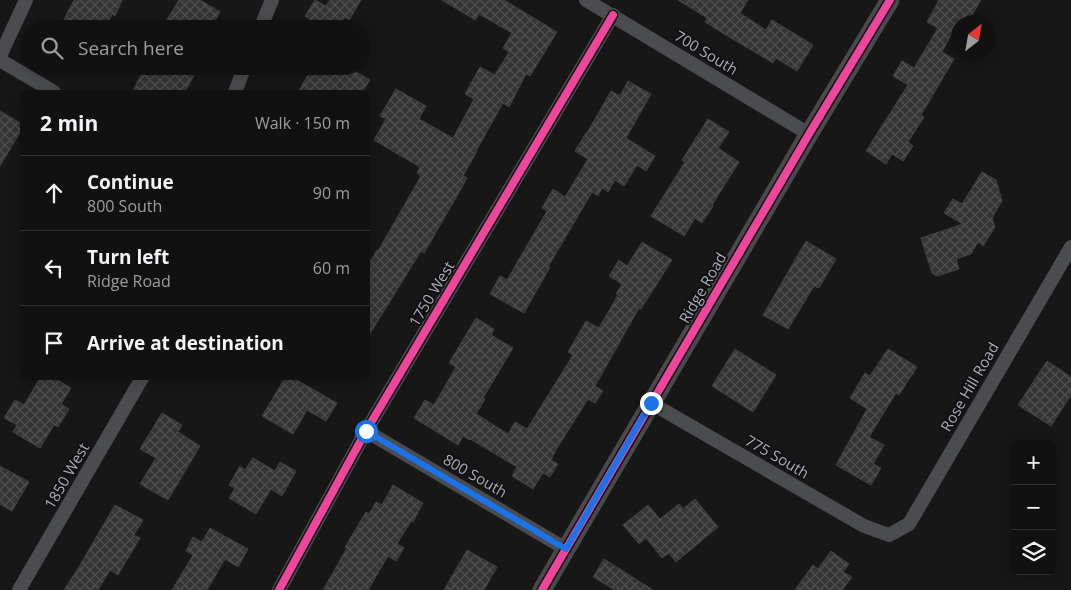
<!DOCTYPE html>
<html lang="en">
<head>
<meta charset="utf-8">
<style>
  :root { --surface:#111; --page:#1e1f1f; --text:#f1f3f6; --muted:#9c9d9f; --line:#303131 }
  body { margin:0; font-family:"Open Sans",sans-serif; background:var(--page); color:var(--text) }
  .controls { position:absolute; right:15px; bottom:15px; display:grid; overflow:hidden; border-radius:8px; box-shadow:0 2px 12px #0003 }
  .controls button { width:45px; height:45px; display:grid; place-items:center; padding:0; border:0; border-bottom:1px solid var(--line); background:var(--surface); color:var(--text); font:25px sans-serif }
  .compass { position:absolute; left:951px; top:15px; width:45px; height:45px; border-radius:50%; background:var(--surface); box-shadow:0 2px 12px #0003; rotate:31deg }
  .stop { position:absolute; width:15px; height:15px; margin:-11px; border:4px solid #1a73e8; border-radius:50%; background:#fff }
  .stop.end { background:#1a73e8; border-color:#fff; box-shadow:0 1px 5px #0008 }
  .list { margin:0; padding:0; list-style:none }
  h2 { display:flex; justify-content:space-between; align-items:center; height:65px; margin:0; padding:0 20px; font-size:21px }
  h2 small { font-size:16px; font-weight:400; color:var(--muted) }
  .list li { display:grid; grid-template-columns:32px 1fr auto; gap:15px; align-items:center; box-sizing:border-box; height:75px; padding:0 20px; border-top:1px solid var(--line) }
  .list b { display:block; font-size:19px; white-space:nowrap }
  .list p { margin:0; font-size:16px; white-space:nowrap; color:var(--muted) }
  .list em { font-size:16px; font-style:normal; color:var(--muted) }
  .icon { flex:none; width:28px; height:28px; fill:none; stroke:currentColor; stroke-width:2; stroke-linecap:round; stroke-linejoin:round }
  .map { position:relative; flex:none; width:1071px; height:590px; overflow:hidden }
  .search { position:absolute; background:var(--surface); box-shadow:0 2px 12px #0003; left:20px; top:20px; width:350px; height:55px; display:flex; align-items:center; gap:12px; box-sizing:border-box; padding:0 18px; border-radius:28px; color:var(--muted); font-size:19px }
  .panel { position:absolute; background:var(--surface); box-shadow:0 2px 12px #0003; left:20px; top:90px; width:350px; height:290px; border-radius:8px }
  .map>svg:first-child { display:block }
  .building { fill:url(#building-cross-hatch); stroke:#3f4043 }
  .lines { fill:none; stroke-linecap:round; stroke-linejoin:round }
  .street { stroke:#4b4c50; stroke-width:14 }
  .secondary { stroke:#4a4a4e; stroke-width:19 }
  .cycleway-casing { stroke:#111113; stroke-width:11 }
  .cycleway { stroke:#ed469a; stroke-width:8 }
  .route { stroke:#1a73e8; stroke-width:6 }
  .labels { text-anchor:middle; stroke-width:4; stroke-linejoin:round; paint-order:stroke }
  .street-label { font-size:15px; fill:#a8adb8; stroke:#111113 }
</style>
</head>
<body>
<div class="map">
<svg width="1071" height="590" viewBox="0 0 1071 590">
  <defs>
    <pattern id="building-cross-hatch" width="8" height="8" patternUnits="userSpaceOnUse" patternTransform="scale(1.25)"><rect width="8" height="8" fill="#353536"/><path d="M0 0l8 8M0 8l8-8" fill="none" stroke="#4f5051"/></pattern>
  </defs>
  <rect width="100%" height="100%" fill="#171717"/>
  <path class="building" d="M74,0H122L115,16L112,14L105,29H59Z
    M179,0H200L220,12L210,29L197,21L192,29H161Z
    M315,0L326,6L330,0H361L349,20L345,17L337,29H325L305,16Z
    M442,0H504L557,32L530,76L526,74L509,107L503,103L476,151H477L463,176L467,178L457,196L424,253L421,251L368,337V265L377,250L378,251L421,176L417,173L420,167L374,140L386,119L380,116L396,89L426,106L419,119L453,138L474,99L465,94L480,67L495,75L509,52L503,48L512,33L479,14L475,20Z
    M678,0H748L740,13L766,30L772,20L813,45L797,71L776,58L773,63L726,35L705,22L707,18Z
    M939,0H981L968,22H958L942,52L954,59L921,115L924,117L908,142L913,146L903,161L892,154L886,164L866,151L908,85L893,76L902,61L914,68L938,28L927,22Z
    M146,66H178L194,75L185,92H132Z
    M313,66H346L370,80L362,92H298Z
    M628,81L651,94L626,138L655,156L646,171L637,165L624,186L615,180L608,192L602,188L598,196L592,192L548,267H550L524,313L490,294L500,276L507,280L547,211L542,208L553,189L565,197L588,159L575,151L586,133H587L611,91L620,96Z
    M0,111L22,124V129L0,166Z
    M708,119L729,132L718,148L739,162L712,205L713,206L702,223L695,218L684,236L651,216L685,162L682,160Z
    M982,172L996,180L1002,201L992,218L995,227L983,246L978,242L971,254L956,259L959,269L937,276L932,273L921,238L963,224L944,213L953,199L962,204Z
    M806,241L836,259L819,288L814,286L788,329L763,315Z
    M642,242L672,260L641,309L639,308L595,386L603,391L595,403L588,399L557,448L551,460L558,464L550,477L543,473L533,489L512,476L517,467L470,439V440L463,436L458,445L414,418L425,400L434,405L456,367L449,363L476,318L494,329L491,335L513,348L483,398L485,399L476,414L508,434L515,422L527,429L573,355L568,352L586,321L599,328L618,295L616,294L622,284L609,276L619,260L627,266Z
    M735,349L776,375L753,412L712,386Z
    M888,349L917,367L899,395L896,393L869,437L884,445L873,464L881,468L871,485L836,465L867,409L850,398L865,373L870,376Z
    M1047,361L1071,377V395L1051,426L1018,405Z
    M40,378H54L71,388L61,404L69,409L58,427L54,425L40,448L13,432L17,425L4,418L15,400L24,405Z
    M285,378H293L337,403L326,421L307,410L293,434L262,416Z
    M162,413L182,425L178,432L200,446L168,500L140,484L156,458L140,449Z
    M253,458L275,471L280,462L296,471L282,496L271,489L256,514L229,498L235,488L229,485L240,466L245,470Z
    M0,466L29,482L12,511L0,504Z
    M393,485L423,503L413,522L411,521L397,544L404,548L396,561L388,556L368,590H323L347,548L345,547L366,512L369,514L376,502L382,505Z
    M695,499L718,527L676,562L669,553L662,558L646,538L639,544L623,525L648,505L660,519L679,504L683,509Z
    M115,505L143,520L134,535L140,538L118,575L110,570L98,590H64L77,570Z
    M210,528L248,549L238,567L225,559L207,590H172L193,555L186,551L193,537L202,542Z
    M467,550L497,567L484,590H444Z
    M831,551L849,564L843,572L852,577L842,590H795L813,565L818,569Z
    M604,559L653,590H615L593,577Z"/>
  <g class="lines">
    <path class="street" d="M586,0L809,134
      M260,29L272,0
      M0,56L26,0
      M0,60L54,92
      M235,92L245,66
      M651,403L864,526L889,535L909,524L1071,247
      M366,431L566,549
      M19,590L142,378
      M279,590L366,431L613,15"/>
    <path class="secondary" d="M542,590L809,134L890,0"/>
    <g class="cycleway-casing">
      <path id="cycleway" d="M279,590L366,431L613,15
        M542,590L809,134L890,0"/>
    </g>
    <use href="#cycleway" class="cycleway"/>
  </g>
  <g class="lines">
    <path class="route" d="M366,431L566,549L651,403"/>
  </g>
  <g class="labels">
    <g class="street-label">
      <text transform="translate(706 53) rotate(31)" y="5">700 South</text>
      <text transform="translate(703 288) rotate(-60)" y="5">Ridge Road</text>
      <text transform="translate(432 294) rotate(-59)" y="5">1750 West</text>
      <text transform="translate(970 387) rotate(-60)" y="5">Rose Hill Road</text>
      <text transform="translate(777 457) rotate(30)" y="5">775 South</text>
      <text transform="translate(67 476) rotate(-60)" y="5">1850 West</text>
      <text transform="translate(475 476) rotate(30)" y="5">800 South</text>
    </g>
  </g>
</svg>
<div class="controls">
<button>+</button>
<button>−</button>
<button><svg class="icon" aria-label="layers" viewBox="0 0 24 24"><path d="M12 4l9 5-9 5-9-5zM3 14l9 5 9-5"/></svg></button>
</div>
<svg class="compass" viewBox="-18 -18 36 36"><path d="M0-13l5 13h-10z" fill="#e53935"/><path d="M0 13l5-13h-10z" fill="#9c9d9f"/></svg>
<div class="stop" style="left:366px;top:431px"></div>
<div class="stop end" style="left:651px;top:403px"></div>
<div class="search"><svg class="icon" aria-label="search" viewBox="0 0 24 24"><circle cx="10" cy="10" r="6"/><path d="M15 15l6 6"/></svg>Search here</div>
<section class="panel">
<h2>2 min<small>Walk · 150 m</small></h2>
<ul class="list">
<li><svg class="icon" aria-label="ahead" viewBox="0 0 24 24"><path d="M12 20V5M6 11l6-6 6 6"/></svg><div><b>Continue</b><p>800 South</p></div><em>90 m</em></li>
<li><svg class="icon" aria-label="left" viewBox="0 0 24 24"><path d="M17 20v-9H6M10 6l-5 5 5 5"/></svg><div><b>Turn left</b><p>Ridge Road</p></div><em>60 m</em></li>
<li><svg class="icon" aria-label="arrive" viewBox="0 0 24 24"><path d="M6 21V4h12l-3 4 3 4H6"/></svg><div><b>Arrive at destination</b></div></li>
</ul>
</section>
</div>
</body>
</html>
